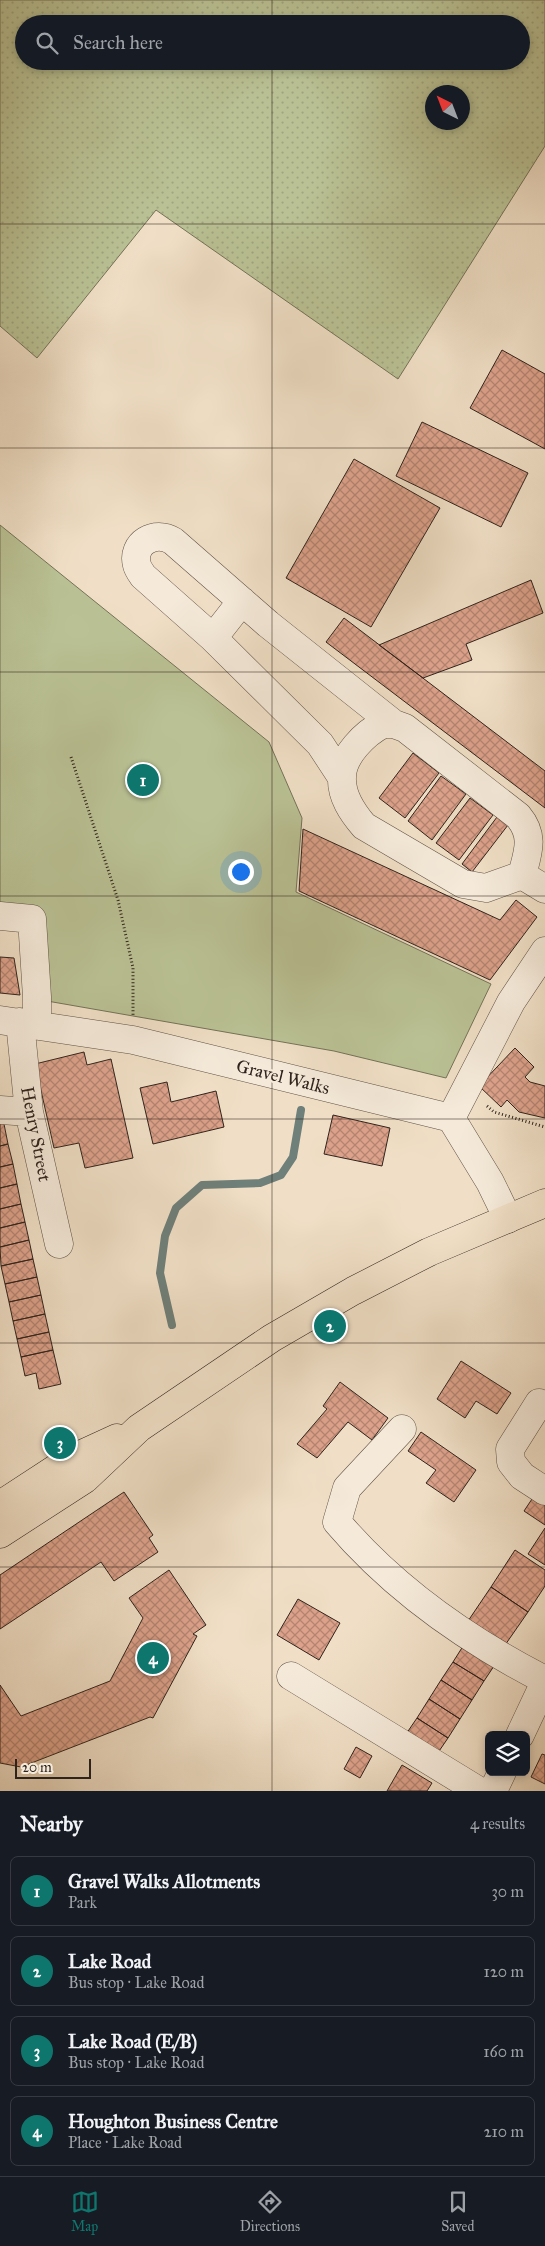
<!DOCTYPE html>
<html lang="en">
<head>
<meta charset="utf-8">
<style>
  :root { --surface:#171b24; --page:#20242c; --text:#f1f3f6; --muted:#9ea1a6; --line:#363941; --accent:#0f766e }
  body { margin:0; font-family:"IM FELL Great Primer",serif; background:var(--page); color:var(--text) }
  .controls { position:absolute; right:15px; bottom:15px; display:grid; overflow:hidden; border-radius:8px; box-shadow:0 2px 8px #0003 }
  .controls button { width:45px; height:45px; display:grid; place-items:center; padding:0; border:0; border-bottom:1px solid var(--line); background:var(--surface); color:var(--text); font:25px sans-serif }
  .compass { position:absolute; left:425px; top:85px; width:45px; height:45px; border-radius:50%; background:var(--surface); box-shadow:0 2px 8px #0003; rotate:318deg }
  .scale { position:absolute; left:15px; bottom:12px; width:76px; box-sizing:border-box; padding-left:5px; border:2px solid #2f231d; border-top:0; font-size:14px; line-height:18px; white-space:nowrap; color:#2f231d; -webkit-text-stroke:4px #f5eada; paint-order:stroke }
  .you { position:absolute; left:240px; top:871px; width:18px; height:18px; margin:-12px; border:4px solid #fff; border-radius:50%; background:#1a73e8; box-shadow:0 0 0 8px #1a73e833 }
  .badge { display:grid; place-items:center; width:32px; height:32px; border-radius:50%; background:var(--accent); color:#fff; font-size:16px; font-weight:700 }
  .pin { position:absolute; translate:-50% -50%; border:2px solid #fff; box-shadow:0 1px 5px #0006 }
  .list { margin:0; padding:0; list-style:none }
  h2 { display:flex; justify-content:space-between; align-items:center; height:65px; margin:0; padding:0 20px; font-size:21px }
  h2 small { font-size:16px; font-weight:400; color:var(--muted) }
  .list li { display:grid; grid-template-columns:32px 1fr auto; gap:15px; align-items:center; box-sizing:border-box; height:70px; margin:0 10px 10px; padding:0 10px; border:1px solid var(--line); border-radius:8px }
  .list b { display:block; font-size:19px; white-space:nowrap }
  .list p { margin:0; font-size:16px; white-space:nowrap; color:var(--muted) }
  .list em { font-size:16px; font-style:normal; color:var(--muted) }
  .icon { flex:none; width:28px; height:28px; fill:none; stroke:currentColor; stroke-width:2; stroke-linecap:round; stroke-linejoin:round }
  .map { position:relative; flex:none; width:545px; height:1791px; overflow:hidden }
  .search { position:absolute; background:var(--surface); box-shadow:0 2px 8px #0003; left:15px; right:15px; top:15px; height:55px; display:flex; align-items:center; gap:12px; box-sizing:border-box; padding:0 18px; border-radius:28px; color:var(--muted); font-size:19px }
  .sheet { height:385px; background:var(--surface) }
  nav { display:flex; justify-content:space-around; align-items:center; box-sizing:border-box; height:70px; border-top:1px solid var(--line); background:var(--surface); font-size:14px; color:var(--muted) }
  nav a { display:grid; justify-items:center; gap:2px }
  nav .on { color:var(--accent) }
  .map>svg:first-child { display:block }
  .grass { fill:url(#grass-dots); stroke:#747259; fill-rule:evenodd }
  .garden { fill:#bac295; stroke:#747259 }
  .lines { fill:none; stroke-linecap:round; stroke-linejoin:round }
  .stream { stroke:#6f7f79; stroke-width:8 }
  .building { fill:url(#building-cross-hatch); stroke:#2f231d }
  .minor-casing { stroke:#5f5247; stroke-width:29 }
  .major-casing { stroke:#2f231d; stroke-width:29 }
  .path { stroke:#2f231d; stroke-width:3; stroke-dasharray:1 2.5; stroke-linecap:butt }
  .minor { stroke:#f5eada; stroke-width:28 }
  .major { stroke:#f0dfc6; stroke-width:28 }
  .grid { fill:none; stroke:#2f231d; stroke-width:1; stroke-opacity:0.55 }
  .labels { text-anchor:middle; stroke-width:4.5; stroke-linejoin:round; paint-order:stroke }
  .street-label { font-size:18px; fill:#2f231d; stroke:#f5eada }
</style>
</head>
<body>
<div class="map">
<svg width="545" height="1791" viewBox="0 0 545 1791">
  <defs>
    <pattern id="grass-dots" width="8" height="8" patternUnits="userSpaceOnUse" patternTransform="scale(1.25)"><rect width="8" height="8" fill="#bac295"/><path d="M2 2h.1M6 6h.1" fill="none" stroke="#a0a680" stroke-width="1.8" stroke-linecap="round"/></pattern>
    <pattern id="building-cross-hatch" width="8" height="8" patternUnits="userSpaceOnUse" patternTransform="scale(1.25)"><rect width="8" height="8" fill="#dda28b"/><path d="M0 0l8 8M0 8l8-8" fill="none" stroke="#b48471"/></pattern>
  </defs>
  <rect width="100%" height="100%" fill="#f0dfc6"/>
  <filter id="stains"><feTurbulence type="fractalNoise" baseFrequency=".004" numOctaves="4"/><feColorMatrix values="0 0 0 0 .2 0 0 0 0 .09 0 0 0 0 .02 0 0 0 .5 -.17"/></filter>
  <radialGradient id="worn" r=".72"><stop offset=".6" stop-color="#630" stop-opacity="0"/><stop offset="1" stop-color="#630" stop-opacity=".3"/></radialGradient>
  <path class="grass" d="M0,0H545V146L398,379L156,210L37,358L0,326ZM24,24H521V61H24ZM432,92H462V122H432Z"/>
  <path class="garden" d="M0,525L269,742L302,818L296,892L491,984L446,1078L334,1051L47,1001L39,911L0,906Z"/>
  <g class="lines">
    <path class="stream" d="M172,1325L160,1273L165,1236L176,1208L202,1185L260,1183L281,1175L293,1157L301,1110"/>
  </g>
  <path class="building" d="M502,350L545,374V449L470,408Z
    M422,422L528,473L501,527L396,476Z
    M354,459L440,508L371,627L286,578Z
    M531,580L543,613L466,644L472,660L423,678L379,645Z
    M344,618L545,771V808L326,642Z
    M413,753L439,773L405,818L379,798Z
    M441,776L466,794L432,840L408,821Z
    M470,798L493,815L459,860L436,843Z
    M497,817L508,825L472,872L462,864Z
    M303,829L500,920L516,900L537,917L490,980L299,891Z
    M0,957L14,958L20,995L0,993Z
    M515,1048L534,1067L525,1077L530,1082L545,1086V1118L519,1112L507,1100L501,1107L479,1086Z
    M84,1052L87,1065L111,1059L133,1158L85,1168L79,1143L54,1148L35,1064Z
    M167,1082L171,1102L216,1091L224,1127L153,1144L140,1088Z
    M333,1115L390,1128L382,1166L324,1154Z
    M0,1123L4,1124L8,1144L0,1146Z
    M8,1144L13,1164L0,1167V1146Z
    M13,1164L17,1184L0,1188V1167Z
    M17,1184L21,1204L0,1209V1188Z
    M21,1204L25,1222L0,1228V1209Z
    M25,1222L29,1240L0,1247V1228Z
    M29,1240L33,1259L1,1266L0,1247Z
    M33,1259L37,1277L5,1284L1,1266Z
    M37,1277L41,1295L9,1302L5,1284Z
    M41,1295L45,1314L13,1321L9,1302Z
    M45,1314L49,1332L17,1339L13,1321Z
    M49,1332L53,1350L21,1357L17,1339Z
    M53,1350L61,1384L39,1389L36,1373L25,1376L21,1357Z
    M461,1361L511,1393L497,1414L476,1401L465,1418L437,1399Z
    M340,1382L388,1418L372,1440L348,1422L317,1458L297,1444L327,1409L323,1406Z
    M421,1432L476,1470L454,1502L426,1483L436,1470L408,1451Z
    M124,1492L153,1535L149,1538L158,1552L114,1581L101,1562L0,1629V1575Z
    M536,1493L545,1499V1525L524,1511Z
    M545,1528V1565L528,1554Z
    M515,1550L545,1570V1586L528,1612L491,1587Z
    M169,1570L206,1625L193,1634L197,1636L153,1718L150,1717L21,1767L0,1763V1685L21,1716L110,1681L143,1618L129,1598Z
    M491,1587L528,1612L503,1648L466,1624Z
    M298,1599L340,1623L319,1660L277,1635Z
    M465,1643L496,1663L484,1681L453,1662Z
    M453,1662L484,1681L472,1700L441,1680Z
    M441,1680L472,1700L460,1719L429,1699Z
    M429,1699L460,1719L448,1738L417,1718Z
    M417,1718L448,1738L435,1757L404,1737Z
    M356,1747L372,1756L360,1778L344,1769Z
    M542,1754L545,1755V1784L531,1777Z
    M402,1765L432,1783L427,1791H387Z"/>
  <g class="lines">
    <g class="minor-casing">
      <path id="minor" d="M213,638L242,601
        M383,724H394L405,728L518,816C535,836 528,852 522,875L486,888L463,884L364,826C352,812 341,796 342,777C342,756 365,733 383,724Z
        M341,776L320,744L213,638L143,576C141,573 138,569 137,565C131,543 155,530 173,541L268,624L394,724
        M522,875L545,889
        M0,916L32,919L37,997V1025
        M0,1020L133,1040L451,1118L490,1182L508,1219
        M20,1022L29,1112L59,1244
        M0,1110L29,1112
        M451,1118L511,1002L545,951
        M539,1403L510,1449L511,1462L522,1476L545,1491
        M402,1429L347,1488L337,1522C394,1589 467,1640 545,1680
        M291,1676L479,1791
        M520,1735L545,1682
        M493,1791L502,1772"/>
    </g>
    <g class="major-casing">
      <path id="major" d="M0,1505L69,1460L117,1438
        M0,1534L85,1479L139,1428L272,1338L353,1291L429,1252L545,1203"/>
    </g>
    <path class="path" d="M71,757L118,900L133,968V1015
      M487,1106L494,1112L545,1127"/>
    <use href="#minor" class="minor"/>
    <use href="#major" class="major"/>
  </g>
  <path class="grid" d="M272,0V24M272,61V1791M0,224H545M0,448H545M0,672H545M0,896H545M0,1119H545M0,1343H545M0,1567H545"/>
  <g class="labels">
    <g class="street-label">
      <text transform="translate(283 1077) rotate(14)" y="6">Gravel Walks</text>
      <text transform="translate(36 1134) rotate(79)" y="6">Henry Street</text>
    </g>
  </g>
  <rect width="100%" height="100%" filter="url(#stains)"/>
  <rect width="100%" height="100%" fill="url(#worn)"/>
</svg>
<div class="controls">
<button><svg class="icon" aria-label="layers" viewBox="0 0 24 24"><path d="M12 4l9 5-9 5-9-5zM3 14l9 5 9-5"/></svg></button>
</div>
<svg class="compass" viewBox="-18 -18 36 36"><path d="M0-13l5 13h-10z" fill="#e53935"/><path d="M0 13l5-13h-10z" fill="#9ea1a6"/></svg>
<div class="scale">20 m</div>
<div class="you"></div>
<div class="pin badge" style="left:143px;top:780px">1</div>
<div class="pin badge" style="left:330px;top:1326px">2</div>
<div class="pin badge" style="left:60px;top:1443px">3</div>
<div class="pin badge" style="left:153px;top:1658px">4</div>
<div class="search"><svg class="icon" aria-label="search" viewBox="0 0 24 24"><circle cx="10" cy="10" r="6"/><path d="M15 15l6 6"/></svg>Search here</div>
</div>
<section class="sheet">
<h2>Nearby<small>4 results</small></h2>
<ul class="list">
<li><span class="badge">1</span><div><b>Gravel Walks Allotments</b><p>Park</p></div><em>30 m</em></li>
<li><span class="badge">2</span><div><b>Lake Road</b><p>Bus stop · Lake Road</p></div><em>120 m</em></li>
<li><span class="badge">3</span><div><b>Lake Road (E/B)</b><p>Bus stop · Lake Road</p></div><em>160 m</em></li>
<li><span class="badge">4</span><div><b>Houghton Business Centre</b><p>Place · Lake Road</p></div><em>210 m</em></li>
</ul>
</section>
<nav>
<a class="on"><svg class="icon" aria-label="map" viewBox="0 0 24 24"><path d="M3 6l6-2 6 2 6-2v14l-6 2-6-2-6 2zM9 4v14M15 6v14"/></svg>Map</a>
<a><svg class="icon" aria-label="directions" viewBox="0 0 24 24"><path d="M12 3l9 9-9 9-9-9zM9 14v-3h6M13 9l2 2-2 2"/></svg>Directions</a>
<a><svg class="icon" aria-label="saved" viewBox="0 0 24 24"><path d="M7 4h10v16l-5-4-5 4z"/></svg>Saved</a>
</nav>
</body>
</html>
